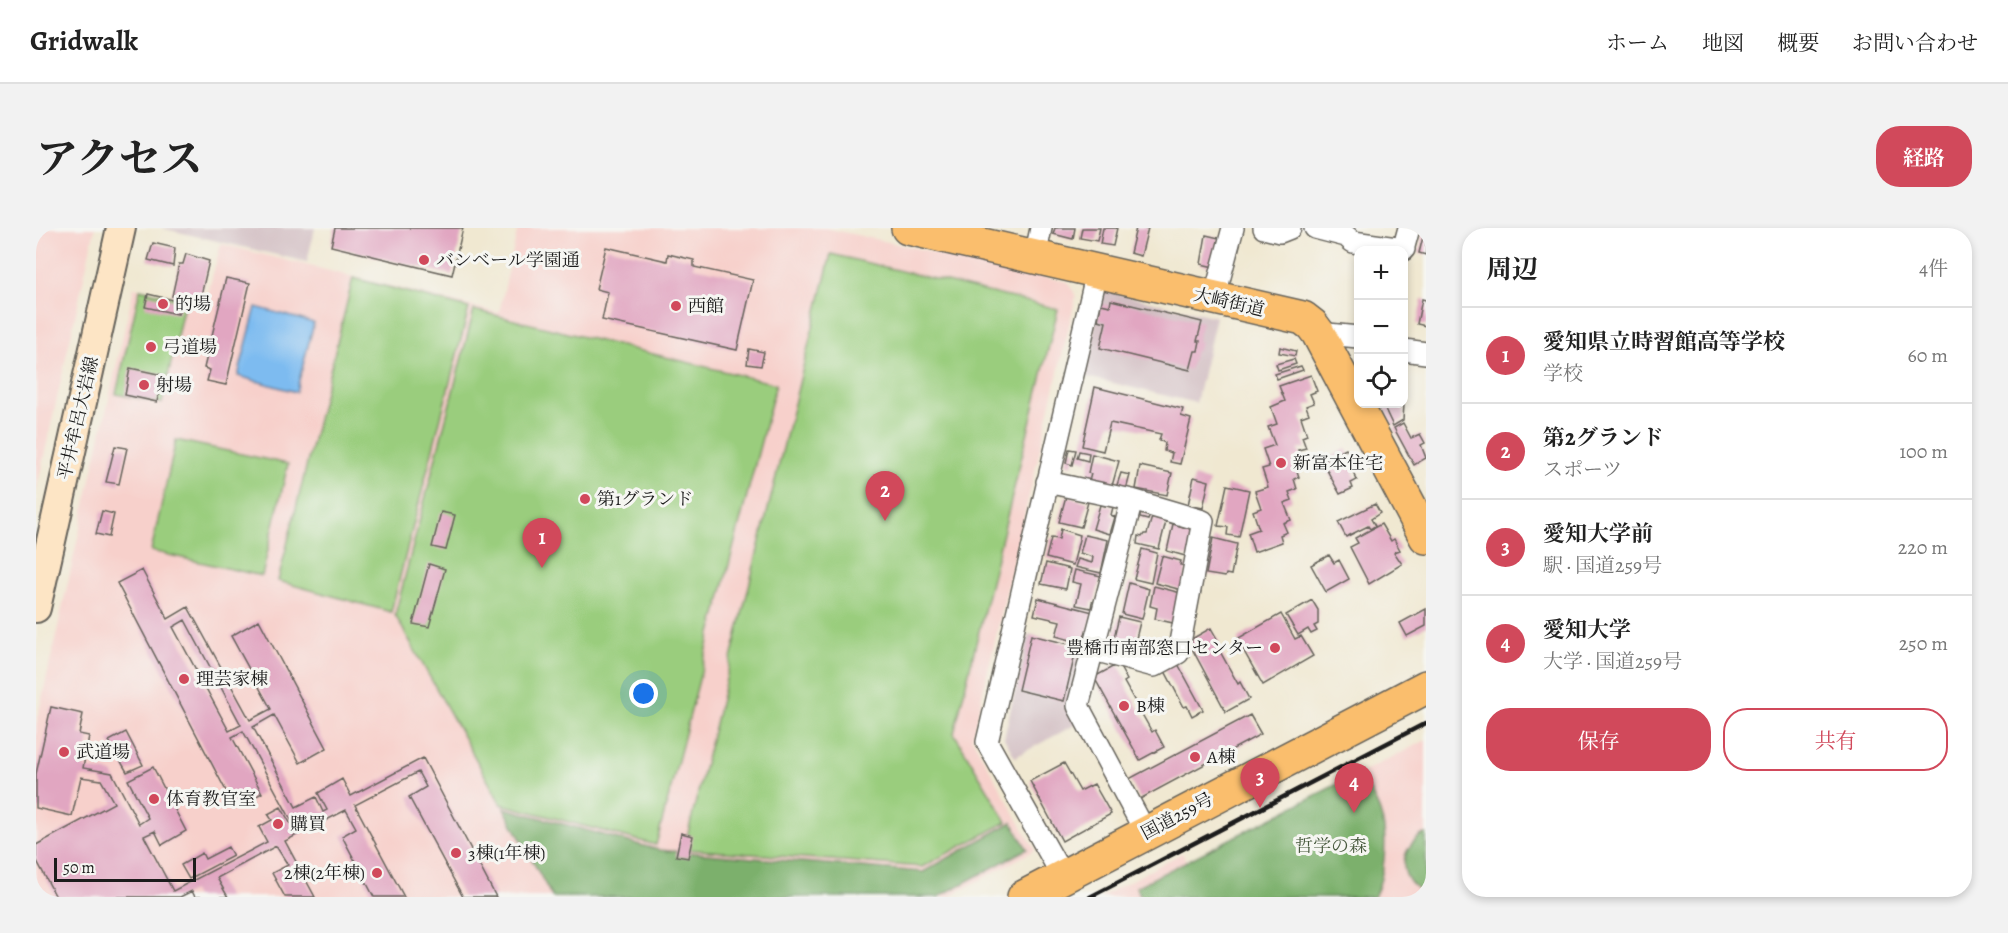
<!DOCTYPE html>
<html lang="ja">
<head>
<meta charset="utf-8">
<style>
  :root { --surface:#fff; --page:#f2f2f2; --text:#222; --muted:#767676; --line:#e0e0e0; --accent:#d1495b }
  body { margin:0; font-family:Alegreya,"Noto Serif JP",serif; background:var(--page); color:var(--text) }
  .controls { position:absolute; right:18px; top:18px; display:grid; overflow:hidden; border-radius:12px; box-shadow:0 3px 9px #0003 }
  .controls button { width:54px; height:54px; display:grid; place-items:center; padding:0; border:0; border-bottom:2px solid var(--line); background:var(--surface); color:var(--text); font:30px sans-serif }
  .scale { position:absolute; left:18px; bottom:15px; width:142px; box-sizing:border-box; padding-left:6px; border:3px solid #1c1c1c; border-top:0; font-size:16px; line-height:21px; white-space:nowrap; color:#1c1c1c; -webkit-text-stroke:4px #f6f6f2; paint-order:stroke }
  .you { position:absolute; left:608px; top:466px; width:21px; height:21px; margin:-15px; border:4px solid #fff; border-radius:50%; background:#1a73e8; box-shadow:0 0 0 9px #1a73e833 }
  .badge { display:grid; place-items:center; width:39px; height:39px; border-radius:50%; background:var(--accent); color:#fff; font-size:20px; font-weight:700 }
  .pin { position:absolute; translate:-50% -50px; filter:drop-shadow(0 2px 3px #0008) }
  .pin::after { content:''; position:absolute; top:32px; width:21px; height:18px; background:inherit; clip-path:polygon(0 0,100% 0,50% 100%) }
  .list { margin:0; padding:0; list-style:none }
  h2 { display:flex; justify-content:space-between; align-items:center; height:78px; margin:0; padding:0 24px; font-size:26px }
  h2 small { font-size:20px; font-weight:400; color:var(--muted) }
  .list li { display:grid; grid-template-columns:39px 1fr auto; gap:18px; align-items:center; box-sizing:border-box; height:96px; padding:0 24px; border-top:2px solid var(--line) }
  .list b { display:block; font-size:22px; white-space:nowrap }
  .list p { margin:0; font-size:20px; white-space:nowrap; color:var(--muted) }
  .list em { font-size:20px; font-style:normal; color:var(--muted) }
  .actions { display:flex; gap:12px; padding:18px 24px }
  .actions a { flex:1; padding:14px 0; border:2px solid var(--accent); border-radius:24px; text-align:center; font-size:21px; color:var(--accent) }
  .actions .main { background:var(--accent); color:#fff }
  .icon { flex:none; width:33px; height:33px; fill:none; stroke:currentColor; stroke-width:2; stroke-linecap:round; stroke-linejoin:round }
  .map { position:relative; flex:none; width:1390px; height:669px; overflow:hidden; border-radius:24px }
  header { display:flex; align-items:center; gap:36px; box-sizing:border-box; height:84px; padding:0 30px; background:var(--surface); border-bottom:2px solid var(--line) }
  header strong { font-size:28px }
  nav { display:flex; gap:33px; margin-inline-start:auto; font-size:21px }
  .intro { display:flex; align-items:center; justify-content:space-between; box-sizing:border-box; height:144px; padding:0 36px }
  h1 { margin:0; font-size:42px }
  .button { padding:15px 27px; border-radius:24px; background:var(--accent); color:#fff; font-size:21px; font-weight:700 }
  main { display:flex; gap:36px; padding:0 36px }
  aside { flex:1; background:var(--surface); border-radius:24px; box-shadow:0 3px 9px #0003 }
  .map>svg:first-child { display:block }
  .built { fill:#f7d0cb }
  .industrial { fill:#d2bec2 }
  .green { fill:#9acd7d; stroke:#5b744c; stroke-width:1.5 }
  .forest { fill:#7bb06c; stroke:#4c6644; stroke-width:1.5 }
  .water { fill:#7dbbf0; stroke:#4c6c86; stroke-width:1.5 }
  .building { fill:#e1a6c1; fill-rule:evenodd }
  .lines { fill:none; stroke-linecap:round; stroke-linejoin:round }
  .minor-casing { stroke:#66635b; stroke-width:24 }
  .secondary-casing { stroke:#66635b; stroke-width:32 }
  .primary-casing { stroke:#66635b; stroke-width:36 }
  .trunk-casing { stroke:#66635b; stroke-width:36 }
  .minor { stroke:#fff; stroke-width:21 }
  .secondary { stroke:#fde5c5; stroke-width:28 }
  .primary { stroke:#fabe6d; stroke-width:33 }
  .trunk { stroke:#fabe6d; stroke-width:33 }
  .rail { stroke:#1c1c1c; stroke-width:4.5 }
  .poi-dot { fill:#d1495b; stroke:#f6f6f2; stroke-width:2 }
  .labels { text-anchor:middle; stroke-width:6; stroke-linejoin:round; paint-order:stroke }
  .poi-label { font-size:18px; fill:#1c1c1c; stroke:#f6f6f2; text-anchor:start }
  .street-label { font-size:18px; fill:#1c1c1c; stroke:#f6f6f2 }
  .park-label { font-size:18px; fill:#485a3e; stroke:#f6f6f2 }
</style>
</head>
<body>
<header>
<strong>Gridwalk</strong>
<nav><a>ホーム</a><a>地図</a><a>概要</a><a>お問い合わせ</a></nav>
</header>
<div class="intro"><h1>アクセス</h1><a class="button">経路</a></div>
<main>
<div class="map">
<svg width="1390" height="669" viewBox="0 0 1390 669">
  <rect width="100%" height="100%" fill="#f6f6f2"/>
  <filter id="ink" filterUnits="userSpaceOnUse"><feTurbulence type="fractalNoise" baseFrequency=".0167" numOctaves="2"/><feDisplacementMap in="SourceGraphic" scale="12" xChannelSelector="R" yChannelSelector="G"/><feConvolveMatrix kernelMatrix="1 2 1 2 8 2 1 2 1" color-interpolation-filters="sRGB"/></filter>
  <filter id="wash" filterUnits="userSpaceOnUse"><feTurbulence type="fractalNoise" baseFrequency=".008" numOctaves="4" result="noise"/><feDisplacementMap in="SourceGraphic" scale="24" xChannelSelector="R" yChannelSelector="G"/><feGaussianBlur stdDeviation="1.35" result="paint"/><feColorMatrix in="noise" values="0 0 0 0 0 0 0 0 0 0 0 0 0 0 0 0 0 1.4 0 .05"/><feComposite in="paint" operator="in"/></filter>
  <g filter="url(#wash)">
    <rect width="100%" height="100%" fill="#f0e8d1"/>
    <path class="built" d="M0,0H59L0,264Z
      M482,0H789L1032,54L1040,68L936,510L999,622L912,669H0V497L98,59L169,75L185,16L463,85Z
      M1390,512V669H1065L1146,625L1151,633Z"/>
    <path class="industrial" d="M125,0H279L271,34Z
      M1067,62L1180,89L1160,175L1047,148Z
      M992,406L1050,420L1046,493L979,529L968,510Z"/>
    <path class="green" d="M795,26L1022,81L918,505L971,594L886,639L648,621Z
      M317,50L433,80L355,384L242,353Z
      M104,61L149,72L126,175L80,166Z
      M438,82L740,156L620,617L465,576L359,387Z
      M140,212L252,236L226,348L115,323Z"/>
    <path class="forest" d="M1323,545C1331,558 1341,572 1345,587C1352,608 1349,650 1338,669H1105L1100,659Z
      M468,580L623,622L887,644L976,594L991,621L902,669H516Z
      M1388,606H1390V665C1361,654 1361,621 1388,606Z"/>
    <path class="water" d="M220,79L278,95L260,164L202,148Z"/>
    <g id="blocks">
      <path class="building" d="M299,0H427L416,47L295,18Z
        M1019,0H1039L1037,11L1017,6Z
        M1046,0H1064L1061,13L1044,10Z
        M1067,0H1081L1077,18L1064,16Z
        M1100,0H1112L1105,28L1094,25Z
        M1389,1H1390V27L1383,25Z
        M1170,7L1183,10L1178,39L1165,36Z
        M117,15L139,20L137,38L112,32Z
        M570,19L631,33L632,26L658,32V39L717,52L701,122L566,92L572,64L560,61Z
        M150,26L173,33L164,72L136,68L143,36H147Z
        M190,50L214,55L190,157L171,153L174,142L168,140Z
        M112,66L145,74L142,86L109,79Z
        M1386,71L1390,72V98L1381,96Z
        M1075,72L1166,94L1161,113H1164L1162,123H1159L1154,142L1064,120L1070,94L1062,92L1065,76L1074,78Z
        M1244,119L1260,123L1259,128L1243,125Z
        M713,121L728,124L725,138L711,136Z
        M1258,131L1260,136L1242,142L1240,136Z
        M1265,138L1267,142L1241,151L1239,146Z
        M94,140L127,147L121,174L89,167Z
        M1275,147L1281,163L1274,166L1278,175L1270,178L1273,186L1265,189L1271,207L1266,209L1270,220L1262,222L1265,228L1257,231L1263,249L1258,251L1261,261L1253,264L1256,272L1248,275L1255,292L1247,295L1251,304L1244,307L1246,314L1218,324L1212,305L1223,301L1217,283L1225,280L1219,263L1232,259L1226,241L1233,239L1227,221L1239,217L1232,199L1241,196L1235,179L1249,173L1243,158Z
        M1059,159L1147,181L1145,188L1155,191L1144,236L1134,234L1136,225L1128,223L1129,215L1123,212L1125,206L1074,195L1067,223L1046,218Z
        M1354,176H1368L1367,192L1357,198L1348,179Z
        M1367,195L1375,210L1384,206L1389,215L1385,217L1390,230L1378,237L1358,200Z
        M79,218L91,220L83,256L70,254Z
        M1033,221L1040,222L1036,237L1030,235Z
        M1310,221L1321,241L1317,244L1321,252L1315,255L1317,260L1304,266L1286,233Z
        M1043,223L1053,225L1052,233L1041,230Z
        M1056,226L1083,233L1076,258L1053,253L1055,246L1052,245Z
        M1104,238L1136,245L1131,267L1100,261Z
        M1085,245L1094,247L1090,262L1080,260Z
        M1158,249L1173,253L1167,280L1152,277Z
        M1191,257L1213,262L1203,309L1191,307L1192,299L1182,298Z
        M1030,268L1052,274L1045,299L1023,294Z
        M1339,276L1344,285L1335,291L1339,298L1334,301L1332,298L1310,309L1302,294Z
        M1064,277L1077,279L1075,287L1079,289L1074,306L1057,301Z
        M66,283L78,286L73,309L60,306Z
        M405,284L419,287L410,322L396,319Z
        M1104,285L1114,287L1112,292L1104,290Z
        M1116,289L1130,293L1123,321L1101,316L1102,308L1106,309L1108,306H1111Z
        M1137,296L1158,302L1153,329L1131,323Z
        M1345,296L1355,313L1358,311L1364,322L1358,324L1366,336L1333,356L1314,319L1322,315L1319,310Z
        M1025,301L1044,307L1037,337L1010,330L1015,310L1023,311Z
        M1049,307L1072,312L1065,345L1039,339L1042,331L1056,335L1057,329L1044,325Z
        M1177,310L1201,316L1195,347L1190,346L1189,349L1170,346Z
        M1106,321L1121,325L1115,355L1098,351Z
        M1293,327L1298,335L1303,332L1313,351L1290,364L1275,337Z
        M1126,328L1145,333L1144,337L1151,338L1146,362L1119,355Z
        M1010,335L1034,341L1030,361L1005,356Z
        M393,336L409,341L393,399L377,396Z
        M106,342L132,391L152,379L214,492L235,481L195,408L223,392L291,520L264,535L238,487L217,499L260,579L280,569L287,584L291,582L282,565L306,551L315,568L387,530L460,669H427L373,569L390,559L382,544L319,577L368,669H338L306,608L320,600L310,582L249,613L279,669H249L236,645L252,637L240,618L181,650L192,669H159L156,663L144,669H20L0,631V617L78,575L65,552L45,549L36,588L0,580V546L15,479L47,486L43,506L53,508L47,540L76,545L103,596L112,590L92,552L117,539L150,603L126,617L119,603L108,608L137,663L231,614L223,599L236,592L232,586L245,579L257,600L259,599L207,503L196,509L226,565L199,580L81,355ZM149,392L205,497L193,503L137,399Z
        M1039,342L1065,348L1059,373L1056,374L1055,380L1040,377L1045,356L1036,354Z
        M1093,355L1113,361L1106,391L1086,386Z
        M1118,358L1145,365L1137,395L1119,391L1121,380L1114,378Z
        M1002,370L1057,384L1049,416L1020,408L1024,393L998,387Z
        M1276,372L1282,382V396L1278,398L1281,403L1275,406L1272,401L1262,407L1250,387Z
        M1390,381V398L1371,408L1364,395Z
        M1245,386L1259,411L1265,408L1277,428L1227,457L1201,411Z
        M1083,389L1104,394L1097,423L1076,418Z
        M1175,400L1184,416L1181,418L1202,456L1204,454L1213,471L1190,484L1152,413Z
        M995,407L1041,418L1028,473L982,462Z
        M1108,412L1121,415L1118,428L1104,424Z
        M1141,434L1167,482L1156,488L1151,478L1148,479L1128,441Z
        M1082,436L1091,452L1088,454L1116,504L1119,502L1128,519L1104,532L1058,449Z
        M1214,487L1225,506L1104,571L1093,551Z
        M90,504L107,537L91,544L73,513Z
        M1028,535L1044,563L1058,556L1075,586L1026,613L994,553Z
        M645,605L657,608L652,630L640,628Z
        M192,619L197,628L153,651L145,637L166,625L169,631Z"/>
    </g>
  </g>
  <g filter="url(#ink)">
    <use href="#blocks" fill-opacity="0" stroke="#66635b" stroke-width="1.5"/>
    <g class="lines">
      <g class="minor-casing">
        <path id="minor" d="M1228,0L1244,4L1254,0
          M1279,0L1310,8L1317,14L1368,21
          M1367,22L1373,0
          M999,30L1005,0
          M1178,71L1197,0
          M1282,105L1322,109
          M1368,122L1390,125
          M1011,254L1096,272L1167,293L1142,425L1118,438L1058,422
          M1096,272L1042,478L1110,605
          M1027,649L951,514L1061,44"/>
      </g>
      <g class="secondary-casing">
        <path id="secondary" d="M0,380L85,0"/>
      </g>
      <g class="primary-casing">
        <path id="primary" d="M872,0L1267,90L1276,97L1282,105L1390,309"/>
      </g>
      <g class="trunk-casing">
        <path id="trunk" d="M988,669L1390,459"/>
      </g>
      <use href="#minor" class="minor"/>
      <use href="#secondary" class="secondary"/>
      <use href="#primary" class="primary"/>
      <use href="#trunk" class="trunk"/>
      <path class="rail" d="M1054,669L1390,495"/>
    </g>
  </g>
  <g class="poi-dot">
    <circle cx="388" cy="32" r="6"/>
    <circle cx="127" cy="76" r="6"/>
    <circle cx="640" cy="78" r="6"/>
    <circle cx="115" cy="119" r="6"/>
    <circle cx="108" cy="157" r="6"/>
    <circle cx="1245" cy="235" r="6"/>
    <circle cx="549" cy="271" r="6"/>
    <circle cx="1239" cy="420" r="6"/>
    <circle cx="148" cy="451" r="6"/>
    <circle cx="1088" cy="478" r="6"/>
    <circle cx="28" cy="524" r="6"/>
    <circle cx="1159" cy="529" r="6"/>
    <circle cx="118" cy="571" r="6"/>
    <circle cx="242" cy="596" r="6"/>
    <circle cx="420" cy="625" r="6"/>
    <circle cx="341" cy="645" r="6"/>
  </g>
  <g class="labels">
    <g class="poi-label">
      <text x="400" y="38">バンベール学園通</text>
      <text x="139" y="82">的場</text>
      <text x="652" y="84">西館</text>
      <text x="127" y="125">弓道場</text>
      <text x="120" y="163">射場</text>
      <text x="1257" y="241">新富本住宅</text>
      <text x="561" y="277">第1グランド</text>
      <text x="1227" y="426" text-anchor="end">豊橋市南部窓口センター</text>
      <text x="160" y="457">理芸家棟</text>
      <text x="1100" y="484">B棟</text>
      <text x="40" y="530">武道場</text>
      <text x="1171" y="535">A棟</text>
      <text x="130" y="577">体育教官室</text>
      <text x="254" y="602">購買</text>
      <text x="432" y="631">3棟(1年棟)</text>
      <text x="329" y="651" text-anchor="end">2棟(2年棟)</text>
    </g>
    <g class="street-label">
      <text transform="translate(1193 74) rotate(13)" y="6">大崎街道</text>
      <text transform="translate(42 190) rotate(-77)" y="6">平井牟呂大岩線</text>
      <text transform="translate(1141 588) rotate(-28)" y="6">国道259号</text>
    </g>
    <g class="park-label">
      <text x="1295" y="624">哲学の森</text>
    </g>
  </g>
</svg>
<div class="controls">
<button>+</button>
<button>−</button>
<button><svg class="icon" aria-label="locate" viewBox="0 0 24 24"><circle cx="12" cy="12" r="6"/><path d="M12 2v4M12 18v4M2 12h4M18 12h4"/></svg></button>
</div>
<div class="scale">50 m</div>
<div class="you"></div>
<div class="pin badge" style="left:506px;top:340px">1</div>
<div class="pin badge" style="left:849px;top:293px">2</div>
<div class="pin badge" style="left:1224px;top:580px">3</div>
<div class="pin badge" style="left:1318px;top:585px">4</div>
</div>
<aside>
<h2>周辺<small>4件</small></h2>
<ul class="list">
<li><span class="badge">1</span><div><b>愛知県立時習館高等学校</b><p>学校</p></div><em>60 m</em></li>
<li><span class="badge">2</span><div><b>第2グランド</b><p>スポーツ</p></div><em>100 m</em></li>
<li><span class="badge">3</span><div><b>愛知大学前</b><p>駅 · 国道259号</p></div><em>220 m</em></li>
<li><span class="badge">4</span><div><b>愛知大学</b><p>大学 · 国道259号</p></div><em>250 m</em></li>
</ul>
<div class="actions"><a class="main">保存</a><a>共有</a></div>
</aside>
</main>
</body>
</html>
